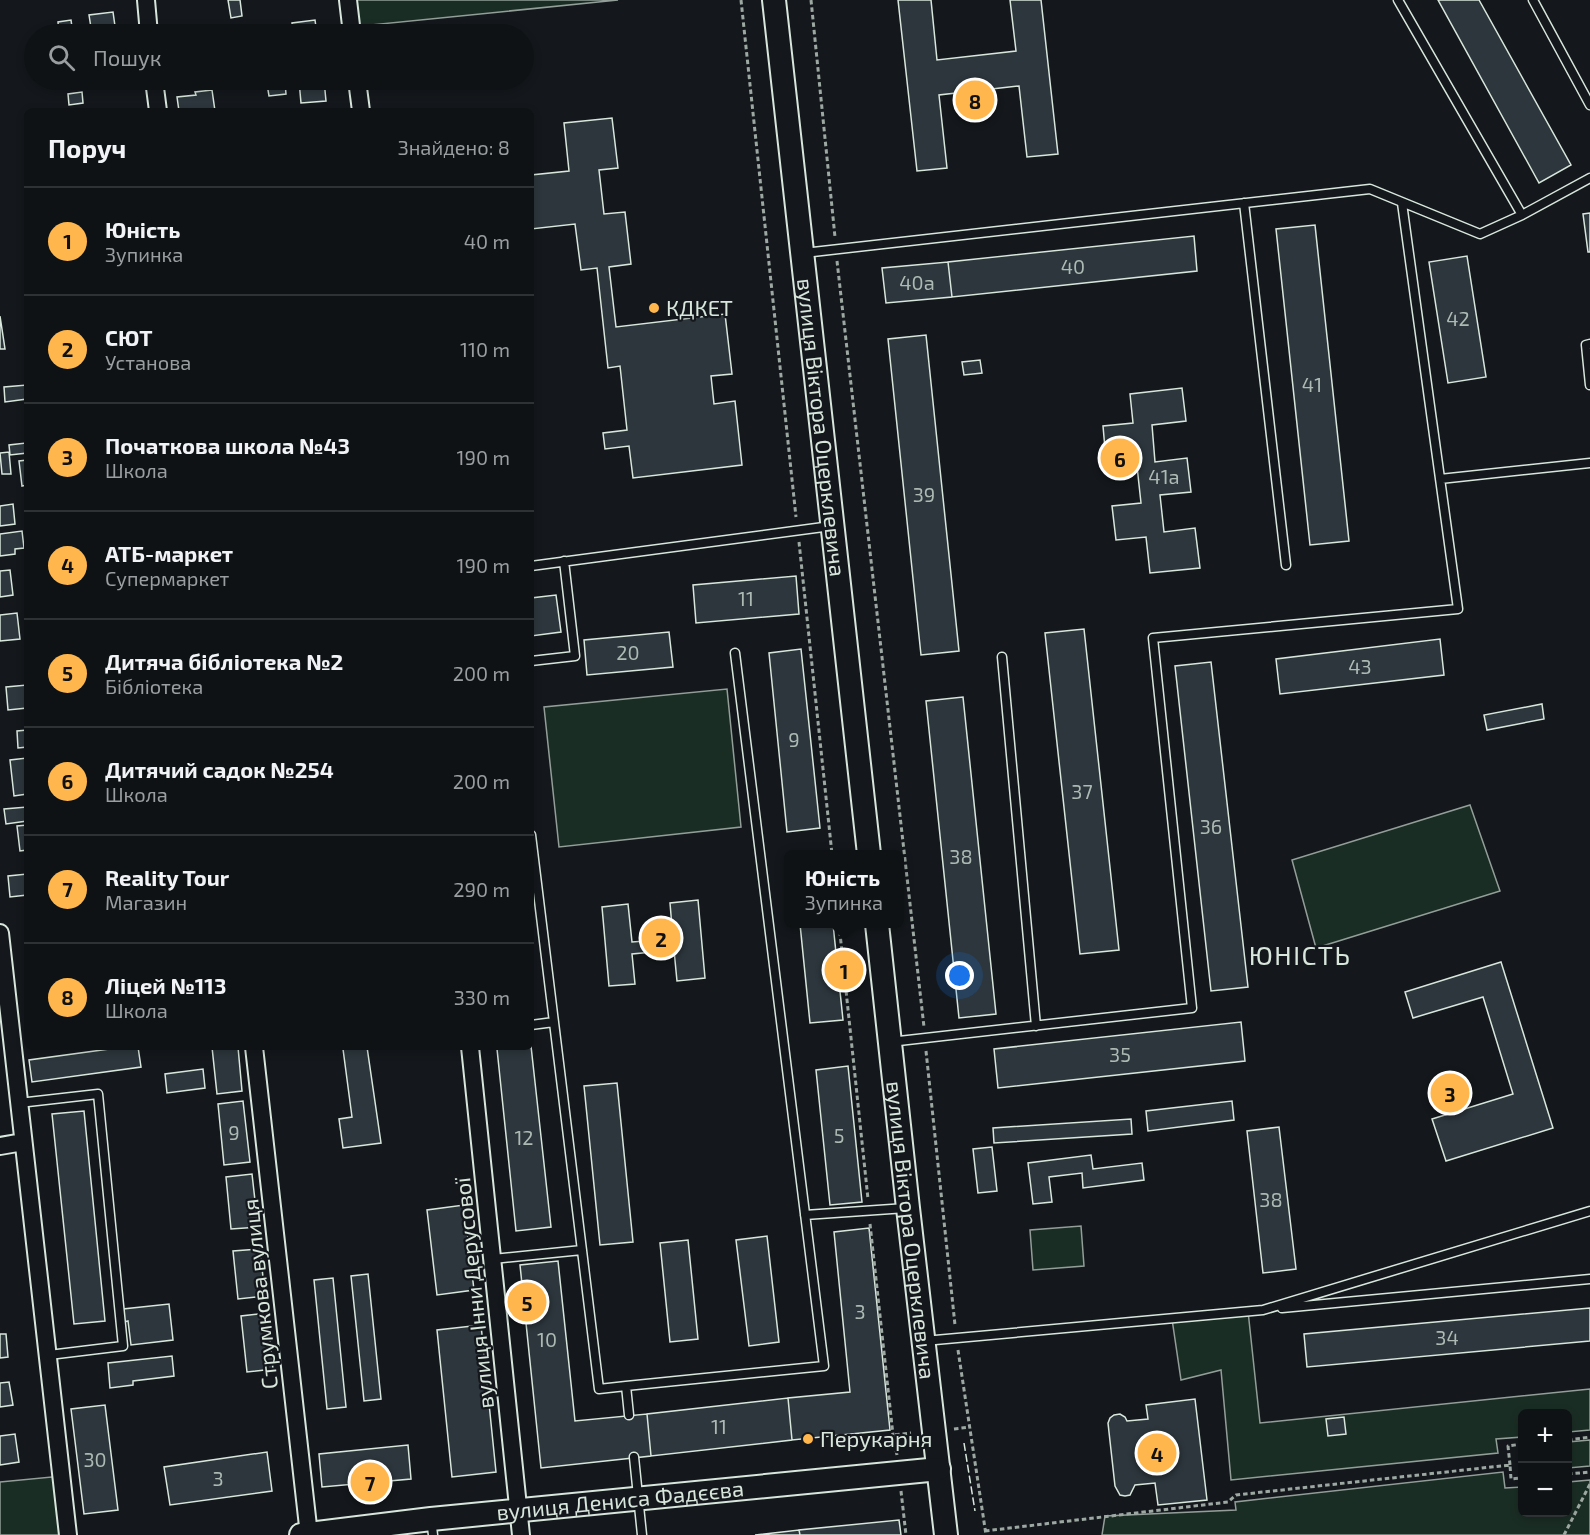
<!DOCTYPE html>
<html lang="uk">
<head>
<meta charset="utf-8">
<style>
  :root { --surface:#0f1215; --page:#181b1e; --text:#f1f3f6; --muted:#9b9ea0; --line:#2f3234; --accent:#ffb74d }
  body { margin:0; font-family:"Exo 2",sans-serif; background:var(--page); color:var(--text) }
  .controls { position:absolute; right:18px; bottom:18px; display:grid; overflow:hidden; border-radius:9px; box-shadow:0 3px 9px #0003 }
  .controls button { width:54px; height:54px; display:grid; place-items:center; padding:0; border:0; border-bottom:2px solid var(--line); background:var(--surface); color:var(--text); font:30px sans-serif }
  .you { position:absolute; left:960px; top:976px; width:21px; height:21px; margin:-15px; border:4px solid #fff; border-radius:50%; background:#1a73e8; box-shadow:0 0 0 9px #1a73e833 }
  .badge { display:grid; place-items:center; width:39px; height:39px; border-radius:50%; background:var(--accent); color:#111; font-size:20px; font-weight:700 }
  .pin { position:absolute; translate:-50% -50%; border:3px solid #fff; box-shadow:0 2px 6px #0006 }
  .popup { position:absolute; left:784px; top:850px; width:120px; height:78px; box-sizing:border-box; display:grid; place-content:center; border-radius:9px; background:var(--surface); filter:drop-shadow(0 2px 4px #0005); font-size:20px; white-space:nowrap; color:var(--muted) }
  .popup b { font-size:22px; color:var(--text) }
  .popup::after { content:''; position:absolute; left:50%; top:100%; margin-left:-12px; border:12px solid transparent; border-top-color:var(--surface) }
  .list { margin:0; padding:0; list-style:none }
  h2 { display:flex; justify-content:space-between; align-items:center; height:78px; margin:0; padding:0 24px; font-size:26px }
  h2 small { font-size:20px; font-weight:400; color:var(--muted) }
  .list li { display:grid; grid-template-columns:39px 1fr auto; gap:18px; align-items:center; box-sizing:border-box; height:108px; padding:0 24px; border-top:2px solid var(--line) }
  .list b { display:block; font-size:22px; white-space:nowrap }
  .list p { margin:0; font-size:20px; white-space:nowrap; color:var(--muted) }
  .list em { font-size:20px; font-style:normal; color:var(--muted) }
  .icon { flex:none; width:33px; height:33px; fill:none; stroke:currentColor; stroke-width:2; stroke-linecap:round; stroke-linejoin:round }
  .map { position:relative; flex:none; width:1590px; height:1535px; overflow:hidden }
  .search { position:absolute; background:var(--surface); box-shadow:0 3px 9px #0003; left:24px; top:24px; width:510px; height:66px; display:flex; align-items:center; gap:15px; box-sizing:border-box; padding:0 21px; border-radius:33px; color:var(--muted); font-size:22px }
  .panel { position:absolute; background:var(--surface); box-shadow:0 3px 9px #0003; left:24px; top:108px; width:510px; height:942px; border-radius:9px }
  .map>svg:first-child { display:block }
  .green { fill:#1a2d24; stroke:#939e99; stroke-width:1.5 }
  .building { fill:#2c363c; stroke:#d8e6dc; stroke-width:1.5 }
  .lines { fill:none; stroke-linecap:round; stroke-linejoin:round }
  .lane-casing { stroke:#d8e6dc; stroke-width:11 }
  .street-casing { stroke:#d8e6dc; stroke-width:20 }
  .secondary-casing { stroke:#d8e6dc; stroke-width:26 }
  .path { stroke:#9da8a2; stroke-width:3; stroke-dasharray:4.5 3; stroke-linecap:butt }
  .lane { stroke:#14181c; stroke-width:8 }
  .street { stroke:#14181c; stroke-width:16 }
  .secondary { stroke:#14181c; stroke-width:22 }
  .fence { stroke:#d8e6dc; stroke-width:1.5; stroke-dasharray:8 3; stroke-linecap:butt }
  .poi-dot { fill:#ffb74d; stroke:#14181c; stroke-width:2 }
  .labels { text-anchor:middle; stroke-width:4.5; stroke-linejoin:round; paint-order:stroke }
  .number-label { font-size:20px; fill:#adbab4 }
  .poi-label { font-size:22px; fill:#d8e6dc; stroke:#14181c; text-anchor:start }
  .street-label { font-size:22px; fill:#d8e6dc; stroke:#14181c }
  .quarter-label { font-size:26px; letter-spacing:1.5px; fill:#d8e6dc; stroke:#14181c }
</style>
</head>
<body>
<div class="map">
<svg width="1590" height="1535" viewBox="0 0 1590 1535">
  <rect width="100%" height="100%" fill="#14181c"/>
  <path class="green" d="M348,0H618L351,27Z
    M727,689L741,827L559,847L544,707Z
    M1470,805L1500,891L1316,948L1292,860Z
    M1081,1226L1084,1266L1033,1270L1030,1230Z
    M1248,1311L1260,1423L1590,1389V1430L1568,1432V1414H1522V1437L1496,1439L1498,1453L1231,1480L1221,1370L1181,1380L1172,1319Z
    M1590,1440V1466L1568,1468V1442Z
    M1503,1472L1505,1488L1522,1487V1512H1568V1482L1590,1480V1535H1102L1105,1516L1236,1510L1235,1502Z
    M62,1476L68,1535H0V1482Z"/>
  <path class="building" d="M228,0H240L242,16L231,18Z
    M898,0H931L937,60L1016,51L1010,0H1041L1058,154L1027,157L1019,86L939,95L947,168L917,171Z
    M1438,0H1479L1571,165L1539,183Z
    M113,12L116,33L92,34L89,15Z
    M71,20L73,34H59L58,22Z
    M315,20L317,34H293L292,23Z
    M275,27L276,34H258V29Z
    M173,80H197V85L174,88Z
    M324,80L326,101L301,103L299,81Z
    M285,82L286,94L269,96L267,84Z
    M212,90L215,111H179L177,97L196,95L195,92Z
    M82,92L83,103L69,105L68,94Z
    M612,118L618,168L599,170L604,214L625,212L631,264L609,267L616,327L725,314L732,374L711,376L714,404L735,401L742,465L633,478L629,446L605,449L603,433L627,430L620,366L608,368L597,268L581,270L575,224L531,229V175L569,171L564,123Z
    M1590,213V252H1588L1583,214Z
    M1315,225L1349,541L1310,545L1276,229Z
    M1194,236L1197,271L952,297L948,262Z
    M1467,256L1486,377L1448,383L1429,262Z
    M948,262L952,297L886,303L882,268Z
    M0,316L5,349H0Z
    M926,335L959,651L921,655L888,339Z
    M980,360L982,373L964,375L962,362Z
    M27,385V399L5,402L4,387Z
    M1182,388L1186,421L1152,425L1155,462L1187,458L1191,492L1160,495L1164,532L1195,528L1200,568L1150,573L1146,537L1116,540L1112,506L1141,503L1136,457L1106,460L1103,426L1133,423L1130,394Z
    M26,443L27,453L10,455L9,445Z
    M9,452L11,474H2L0,453Z
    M27,460V485L22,486L19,461Z
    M13,504L15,524L0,526V506Z
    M22,531L24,548L15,549V554L0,556V534Z
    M10,570L13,595L0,597V571Z
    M796,576L799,614L696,623L693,585Z
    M556,595L561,632L531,636V598Z
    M17,613L20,639L0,641V615Z
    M1084,629L1119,950L1080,954L1045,633Z
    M669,632L673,667L587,675L584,640Z
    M1440,639L1444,675L1280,694L1276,659Z
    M801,649L820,828L787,832L769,653Z
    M1211,662L1248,987L1211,991L1175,666Z
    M27,685V708L8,710L6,687Z
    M963,697L996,1014L959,1018L926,701Z
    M1542,704L1544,719L1487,730L1484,715Z
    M27,730V747L18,748L17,731Z
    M27,758V794L14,796L10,760Z
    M27,807V821L6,824L4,809Z
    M27,825V850L20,851L17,826Z
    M27,874V895L10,897L8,876Z
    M698,900L705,978L677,981L674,950L632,954L635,984L609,986L602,907L628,904L632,942L673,939L670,903Z
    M800,924H833L843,1020L810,1023Z
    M1501,962L1553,1128L1446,1161L1432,1119L1513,1094L1483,997L1413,1018L1405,992Z
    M1241,1022L1245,1061L998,1088L994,1049Z
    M531,1046L551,1227L516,1231L497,1049Z
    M124,1047H138L141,1067L32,1082L29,1060Z
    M212,1047H238L242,1091L217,1094Z
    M357,1047H367L381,1143L343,1148L339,1119L352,1117L343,1049Z
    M848,1066L862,1202L830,1205L816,1070Z
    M203,1069L205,1088L167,1093L165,1074Z
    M617,1083L633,1242L600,1245L584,1086Z
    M243,1101L250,1162L224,1165L218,1104Z
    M1232,1101L1234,1120L1148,1131L1146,1111Z
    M84,1111L105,1321L74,1324L52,1114Z
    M1131,1119L1132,1134L994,1143L993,1128Z
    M1279,1127L1296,1269L1263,1273L1247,1131Z
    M992,1147L997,1191L978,1193L973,1149Z
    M1091,1155L1093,1169L1142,1163L1144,1180L1083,1188L1082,1173L1049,1177L1052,1202L1033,1204L1028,1163Z
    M252,1174L258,1227L231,1229L226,1177Z
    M464,1205L474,1290L437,1295L427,1210Z
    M869,1228L890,1430L792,1440L788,1398L850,1392L834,1232Z
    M767,1236L779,1342L749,1346L736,1240Z
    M688,1240L698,1339L670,1342L660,1243Z
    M260,1249L265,1296L238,1299L233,1251Z
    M558,1261L575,1421L647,1414L651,1456L541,1468L520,1265Z
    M368,1274L381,1399L364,1401L351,1276Z
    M333,1278L346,1407L327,1409L314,1280Z
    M169,1304L173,1340L131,1345L128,1321L124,1322L123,1309Z
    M1590,1308V1341L1307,1367L1304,1334Z
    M267,1313L273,1369L247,1372L241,1316Z
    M481,1325L496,1472L452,1477L437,1330Z
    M0,1334H6L8,1357L0,1358Z
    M172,1356L174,1376L133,1381V1385L110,1388L108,1363Z
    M9,1382L13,1405L0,1407V1383Z
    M788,1398L792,1440L651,1456L647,1414Z
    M1195,1399L1207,1500L1158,1505L1155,1483L1135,1485L1130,1495L1125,1496L1120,1495L1115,1486L1108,1423L1110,1418L1114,1415L1120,1414L1125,1417L1127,1421L1148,1419L1146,1405Z
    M105,1405L118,1510L84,1514L71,1409Z
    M1344,1417L1346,1434L1328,1436L1326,1419Z
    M15,1434L19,1462L0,1465V1436Z
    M408,1445L411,1479L322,1487L319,1454Z
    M267,1452L272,1491L170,1505L164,1467Z
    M899,1520L901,1535H800L799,1530Z
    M799,1530L800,1535H755L782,1532Z"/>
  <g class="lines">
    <g class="lane-casing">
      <path id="lane" d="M1398,0L1522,215L1590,178
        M1533,0L1590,105
        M1244,203L1286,565
        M804,253L1370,189L1480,234L1522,215
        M1590,344L1586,345L1590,385
        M1440,479L1590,463
        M531,566L831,526
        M1002,657L1036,1026
        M531,661L575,656L564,561
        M531,835L599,1389L626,1386
        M531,1025L554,1022
        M890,1042L1192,1008L1153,638L1458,609L1402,203
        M19,1103L98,1094L123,1346L49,1355
        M805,1215L906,1208
        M493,1259L582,1250
        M1282,1308L1590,1279
        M924,1341L1263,1310L1590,1211
        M629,1415L626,1386L824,1366L735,653
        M634,1457L642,1535
        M431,1519L433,1535"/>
    </g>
    <g class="street-casing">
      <path id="street" d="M146,0L149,34
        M348,0L352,34
        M154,80L158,111
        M357,80L361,111
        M0,933L68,1535
        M254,1047L309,1535
        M470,1047L521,1535
        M0,1146L23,1142"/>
    </g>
    <g class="secondary-casing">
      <g id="secondary">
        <path id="s1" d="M774,0L869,854"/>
        <path id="s2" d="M877,924L908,1208L946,1535"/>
        <path id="s3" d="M301,1535L431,1519L939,1469"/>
      </g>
    </g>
    <path class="path" d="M741,0L796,517
      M811,0L835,237
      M837,261L924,1027
      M799,542L832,854
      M839,924L868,1199
      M926,1051L955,1325
      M870,1224L893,1435
      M958,1350L986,1535
      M954,1429L970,1427
      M1568,1440L1590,1437
      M897,1455L893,1435L911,1433
      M1510,1465L1508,1446L1522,1444
      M1568,1474L1590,1472
      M901,1491L906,1535
      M985,1531L1228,1502L1236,1495L1510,1465L1511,1479L1522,1478
      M1564,1535L1590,1484"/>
    <use href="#lane" class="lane"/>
    <use href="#street" class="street"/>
    <use href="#secondary" class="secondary"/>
    <path class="fence" d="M964,1443L975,1511"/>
  </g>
  <g class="poi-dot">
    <circle cx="654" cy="308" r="6"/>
    <circle cx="808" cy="1439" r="6"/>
  </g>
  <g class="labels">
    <g class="number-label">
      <text x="1073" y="274">40</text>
      <text x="917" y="290">40а</text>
      <text x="1458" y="326">42</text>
      <text x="1312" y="392">41</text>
      <text x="1164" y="484">41а</text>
      <text x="924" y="502">39</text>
      <text x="746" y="606">11</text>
      <text x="628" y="660">20</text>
      <text x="1360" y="674">43</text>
      <text x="794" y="747">9</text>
      <text x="1082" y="799">37</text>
      <text x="1211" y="834">36</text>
      <text x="961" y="864">38</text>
      <text x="1120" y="1062">35</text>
      <text x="234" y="1140">9</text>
      <text x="839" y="1143">5</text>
      <text x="524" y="1145">12</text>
      <text x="1271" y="1207">38</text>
      <text x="860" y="1319">3</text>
      <text x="1447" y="1345">34</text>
      <text x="547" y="1347">10</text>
      <text x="719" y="1434">11</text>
      <text x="95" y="1467">30</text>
      <text x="218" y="1486">3</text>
    </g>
    <g class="poi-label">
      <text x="666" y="316">КДКЕТ</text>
      <text x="820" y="1447">Перукарня</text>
    </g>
    <g class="street-label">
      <text dy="8" stroke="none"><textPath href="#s1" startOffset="430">вулиця Віктора Оцерклевича</textPath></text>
      <text dy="8" stroke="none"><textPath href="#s2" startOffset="308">вулиця Віктора Оцерклевича</textPath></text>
      <text transform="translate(474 1293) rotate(-96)" y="8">вулиця Інни Дерусової</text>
      <text transform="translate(260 1294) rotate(-96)" y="8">Струмкова вулиця</text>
      <text dy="8" stroke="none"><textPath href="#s3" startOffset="321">вулиця Дениса Фадєєва</textPath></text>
    </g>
    <g class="quarter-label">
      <text x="1300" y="965">ЮНІСТЬ</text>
    </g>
  </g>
</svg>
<div class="controls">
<button>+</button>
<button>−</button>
</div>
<div class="you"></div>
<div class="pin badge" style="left:844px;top:970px">1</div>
<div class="popup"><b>Юність</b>Зупинка</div>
<div class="pin badge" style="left:661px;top:938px">2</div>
<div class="pin badge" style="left:1450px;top:1093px">3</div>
<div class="pin badge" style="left:1157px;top:1453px">4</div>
<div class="pin badge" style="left:527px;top:1302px">5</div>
<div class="pin badge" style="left:1120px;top:458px">6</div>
<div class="pin badge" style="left:370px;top:1482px">7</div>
<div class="pin badge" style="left:975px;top:100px">8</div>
<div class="search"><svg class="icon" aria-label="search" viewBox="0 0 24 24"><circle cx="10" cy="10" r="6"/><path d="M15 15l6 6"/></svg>Пошук</div>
<section class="panel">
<h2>Поруч<small>Знайдено: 8</small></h2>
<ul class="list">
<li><span class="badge">1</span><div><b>Юність</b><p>Зупинка</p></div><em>40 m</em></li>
<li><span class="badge">2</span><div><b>СЮТ</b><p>Установа</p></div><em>110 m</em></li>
<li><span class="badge">3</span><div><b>Початкова школа №43</b><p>Школа</p></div><em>190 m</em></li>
<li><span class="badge">4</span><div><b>АТБ-маркет</b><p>Супермаркет</p></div><em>190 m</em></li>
<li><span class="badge">5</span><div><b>Дитяча бібліотека №2</b><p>Бібліотека</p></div><em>200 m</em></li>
<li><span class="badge">6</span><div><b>Дитячий садок №254</b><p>Школа</p></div><em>200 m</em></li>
<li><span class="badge">7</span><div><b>Reality Tour</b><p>Магазин</p></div><em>290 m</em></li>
<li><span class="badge">8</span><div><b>Ліцей №113</b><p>Школа</p></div><em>330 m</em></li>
</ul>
</section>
</div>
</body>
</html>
